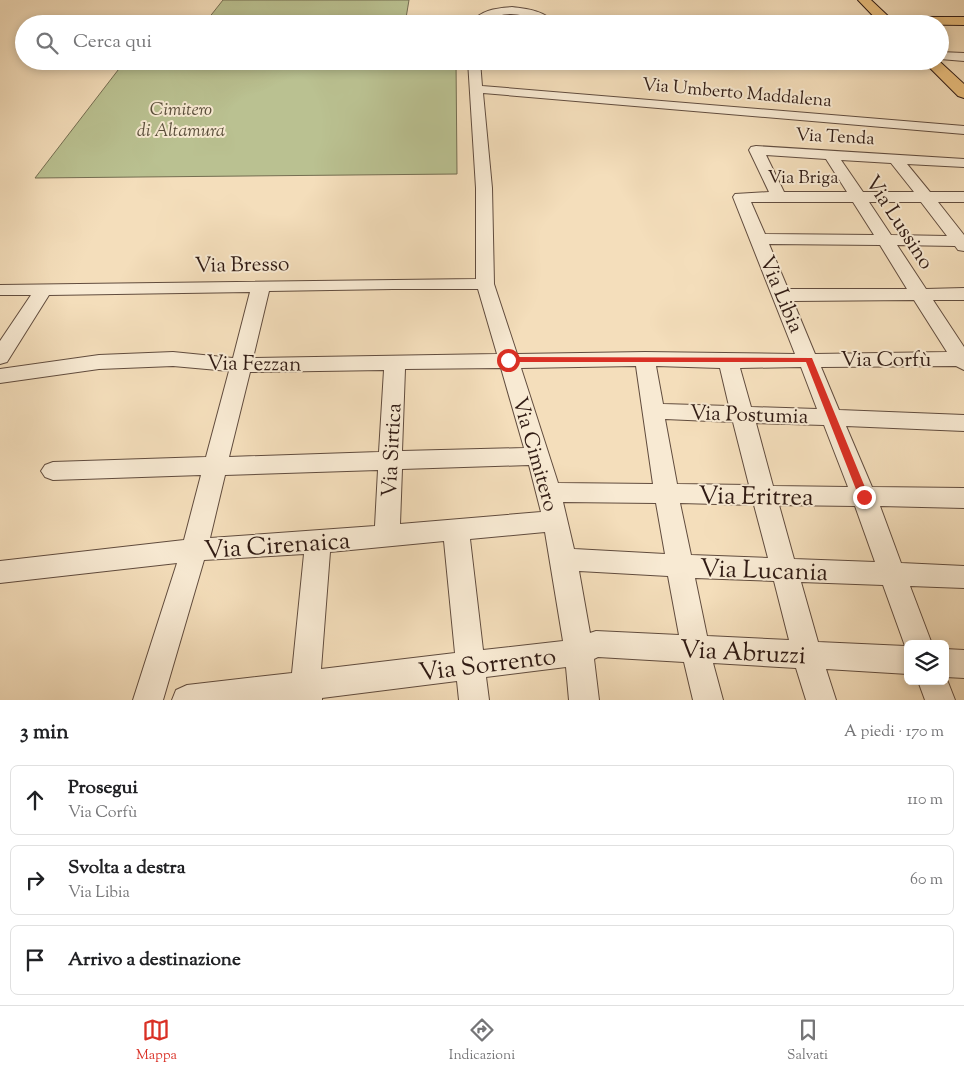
<!DOCTYPE html>
<html lang="it">
<head>
<meta charset="utf-8">
<style>
  :root { --surface:#fff; --page:#f6f6f6; --text:#202124; --muted:#757577; --line:#e0e0e0; --accent:#d93025 }
  body { margin:0; font-family:"Sorts Mill Goudy",serif; background:var(--page); color:var(--text) }
  .controls { position:absolute; right:15px; bottom:15px; display:grid; overflow:hidden; border-radius:8px; box-shadow:0 2px 8px #0003 }
  .controls button { width:45px; height:45px; display:grid; place-items:center; padding:0; border:0; border-bottom:1px solid var(--line); background:var(--surface); color:var(--text); font:25px sans-serif }
  .stop { position:absolute; width:15px; height:15px; margin:-11px; border:4px solid #d93025; border-radius:50%; background:#fff }
  .stop.end { background:#d93025; border-color:#fff; box-shadow:0 1px 5px #0008 }
  .list { margin:0; padding:0; list-style:none }
  h2 { display:flex; justify-content:space-between; align-items:center; height:65px; margin:0; padding:0 20px; font-size:21px }
  h2 small { font-size:16px; font-weight:400; color:var(--muted) }
  .list li { display:grid; grid-template-columns:32px 1fr auto; gap:15px; align-items:center; box-sizing:border-box; height:70px; margin:0 10px 10px; padding:0 10px; border:1px solid var(--line); border-radius:8px }
  .list b { display:block; font-size:19px; white-space:nowrap }
  .list p { margin:0; font-size:16px; white-space:nowrap; color:var(--muted) }
  .list em { font-size:16px; font-style:normal; color:var(--muted) }
  .icon { flex:none; width:28px; height:28px; fill:none; stroke:currentColor; stroke-width:2; stroke-linecap:round; stroke-linejoin:round }
  .map { position:relative; flex:none; width:964px; height:700px; overflow:hidden }
  .search { position:absolute; background:var(--surface); box-shadow:0 2px 8px #0003; left:15px; right:15px; top:15px; height:55px; display:flex; align-items:center; gap:12px; box-sizing:border-box; padding:0 18px; border-radius:28px; color:var(--muted); font-size:19px }
  .sheet { height:305px; background:var(--surface) }
  nav { display:flex; justify-content:space-around; align-items:center; box-sizing:border-box; height:70px; border-top:1px solid var(--line); background:var(--surface); font-size:14px; color:var(--muted) }
  nav a { display:grid; justify-items:center; gap:2px }
  nav .on { color:var(--accent) }
  .map>svg:first-child { display:block }
  .green { fill:#bac191; stroke:#756e52 }
  .lines { fill:none; stroke-linecap:round; stroke-linejoin:round }
  .minor-casing { stroke:#614c3e; stroke-width:2 }
  .major-casing { stroke:#301b14; stroke-width:2 }
  .minor { fill:#f8ead3; fill-rule:evenodd }
  .major { fill:#eabf7e; fill-rule:evenodd }
  .route { fill:#d93025 }
  .labels { text-anchor:middle; stroke-width:4; stroke-linejoin:round; paint-order:stroke }
  .far-street-label { font-size:18px; fill:#301b14; stroke:#f8ead3 }
  .far-park-label { font-size:18px; font-style:italic; fill:#594d3a; stroke:#f8ead3 }
  .street-label { font-size:21px; fill:#301b14; stroke:#f8ead3 }
  .near-street-label { font-size:25px; fill:#301b14; stroke:#f8ead3 }
</style>
</head>
<body>
<div class="map">
<svg width="964" height="700" viewBox="0 0 964 700">
  <rect width="100%" height="100%" fill="#f4debb"/>
  <filter id="stains"><feTurbulence type="fractalNoise" baseFrequency=".004" numOctaves="4"/><feColorMatrix values="0 0 0 0 .2 0 0 0 0 .09 0 0 0 0 .02 0 0 0 .5 -.17"/></filter>
  <radialGradient id="worn" r=".72"><stop offset=".6" stop-color="#630" stop-opacity="0"/><stop offset="1" stop-color="#630" stop-opacity=".3"/></radialGradient>
  <path class="green" d="M223,0H409L405,24H204Z
    M125,61H456L457,174L35,178Z"/>
  <g class="lines">
    <g class="minor-casing">
      <path id="minor" d="M512,7C529,9 545,11 556,24C540,24 528,14 511,14C493,14 485,24 470,24C480,10 496,8 512,7Z
        M940,52L964,53V61L940,59Z
        M468,61H480L482,86L964,126V134L483,93L492,188L494,284L517,354L645,352L795,354L733,197L735,194L769,192L749,150L751,147L756,146L964,159V167L907,164L930,192H964V202H938L964,235V251L958,250L955,246L897,245L926,289L964,288V300H933L964,347V370L956,366L821,367L839,410L964,415V431L846,426L872,487L964,488V508L880,506L901,563L964,566V588L910,586L932,644H908V674L826,669L836,700H806L796,668L713,663L723,700H693L684,662L598,657L594,659L599,700H569L566,667L486,677L489,700H459L457,681L322,698V700H172L176,690L187,685L292,673L304,554L204,560L163,700H133L177,563L0,583V561L184,540L201,475L53,480L45,477L41,471L45,465L53,462L206,457L229,371L173,366L99,369L0,383V369L99,355L173,352L233,358L250,292L49,295L7,362L0,364V341L31,295H0V285L476,279V188ZM766,155L826,159L847,192H784ZM841,160L891,163L914,192H863ZM751,202H853L874,235L765,234ZM869,202H921L947,236L891,235ZM769,244L880,245L907,289H788ZM393,289H478L497,354L253,358L269,291ZM914,300L947,352L815,354L793,301ZM636,366L653,484L558,483L521,368ZM656,366L720,368L729,406L663,404ZM801,367L817,409L751,407L740,368ZM501,368L524,448L402,451L405,369ZM384,370L379,452L229,457L250,372ZM665,419L733,422L749,485L677,484ZM756,423L824,425L848,487L773,486ZM529,465L541,512L400,524L402,469ZM378,470L375,526L210,538L225,475ZM563,502L656,503L665,554L574,549ZM680,503L754,505L768,558L691,555ZM779,505L855,506L875,562L794,559ZM545,532L563,641L483,650L470,539ZM444,541L455,653L321,669L330,552ZM579,571L668,576L679,635L596,631L590,633ZM695,578L774,581L789,640L707,636ZM801,582L883,585L905,646L818,642Z
        M945,649L964,650V678L946,677L955,700H925L918,681H945Z"/>
    </g>
    <g class="major-casing">
      <path id="major" d="M858,0H871L889,17H964V25L881,24Z
        M923,61H939L964,84V98L958,96Z"/>
    </g>
    <use href="#minor" class="minor"/>
    <use href="#major" class="major"/>
  </g>
  <path class="route" d="M508,357L812,358L869,497L864,501L859,497L806,362H506V358Z"/>
  <g class="labels">
    <g class="far-street-label">
      <text transform="translate(737 92) rotate(5)" y="6">Via Umberto Maddalena</text>
      <text transform="translate(835 136) rotate(3)" y="6">Via Tenda</text>
      <text x="803" y="183">Via Briga</text>
    </g>
    <g class="far-park-label">
      <text x="181" y="115">Cimitero<tspan x="181" dy="21">di Altamura</tspan></text>
    </g>
    <g class="street-label">
      <text transform="translate(900 222) rotate(57)" y="7">Via Lussino</text>
      <text transform="translate(242 264) rotate(-1)" y="7">Via Bresso</text>
      <text transform="translate(782 294) rotate(67)" y="7">Via Libia</text>
      <text x="886" y="366">Via Corfù</text>
      <text transform="translate(254 363) rotate(1)" y="7">Via Fezzan</text>
      <text transform="translate(749 414) rotate(2)" y="7">Via Postumia</text>
      <text transform="translate(391 450) rotate(-87)" y="7">Via Sirtica</text>
      <text transform="translate(536 454) rotate(74)" y="7">Via Cimitero</text>
    </g>
    <g class="near-street-label">
      <text transform="translate(756 495) rotate(1)" y="9">Via Eritrea</text>
      <text transform="translate(277 544) rotate(-4)" y="9">Via Cirenaica</text>
      <text transform="translate(764 569) rotate(2)" y="9">Via Lucania</text>
      <text transform="translate(743 651) rotate(3)" y="9">Via Abruzzi</text>
      <text transform="translate(487 663) rotate(-7)" y="9">Via Sorrento</text>
    </g>
  </g>
  <rect width="100%" height="100%" filter="url(#stains)"/>
  <rect width="100%" height="100%" fill="url(#worn)"/>
</svg>
<div class="controls">
<button><svg class="icon" aria-label="layers" viewBox="0 0 24 24"><path d="M12 4l9 5-9 5-9-5zM3 14l9 5 9-5"/></svg></button>
</div>
<div class="stop" style="left:508px;top:360px"></div>
<div class="stop end" style="left:864px;top:497px"></div>
<div class="search"><svg class="icon" aria-label="search" viewBox="0 0 24 24"><circle cx="10" cy="10" r="6"/><path d="M15 15l6 6"/></svg>Cerca qui</div>
</div>
<section class="sheet">
<h2>3 min<small>A piedi · 170 m</small></h2>
<ul class="list">
<li><svg class="icon" aria-label="ahead" viewBox="0 0 24 24"><path d="M12 20V5M6 11l6-6 6 6"/></svg><div><b>Prosegui</b><p>Via Corfù</p></div><em>110 m</em></li>
<li><svg class="icon" aria-label="right" viewBox="0 0 24 24"><path d="M7 20v-9h11M14 6l5 5-5 5"/></svg><div><b>Svolta a destra</b><p>Via Libia</p></div><em>60 m</em></li>
<li><svg class="icon" aria-label="arrive" viewBox="0 0 24 24"><path d="M6 21V4h12l-3 4 3 4H6"/></svg><div><b>Arrivo a destinazione</b></div></li>
</ul>
</section>
<nav>
<a class="on"><svg class="icon" aria-label="map" viewBox="0 0 24 24"><path d="M3 6l6-2 6 2 6-2v14l-6 2-6-2-6 2zM9 4v14M15 6v14"/></svg>Mappa</a>
<a><svg class="icon" aria-label="directions" viewBox="0 0 24 24"><path d="M12 3l9 9-9 9-9-9zM9 14v-3h6M13 9l2 2-2 2"/></svg>Indicazioni</a>
<a><svg class="icon" aria-label="saved" viewBox="0 0 24 24"><path d="M7 4h10v16l-5-4-5 4z"/></svg>Salvati</a>
</nav>
</body>
</html>
